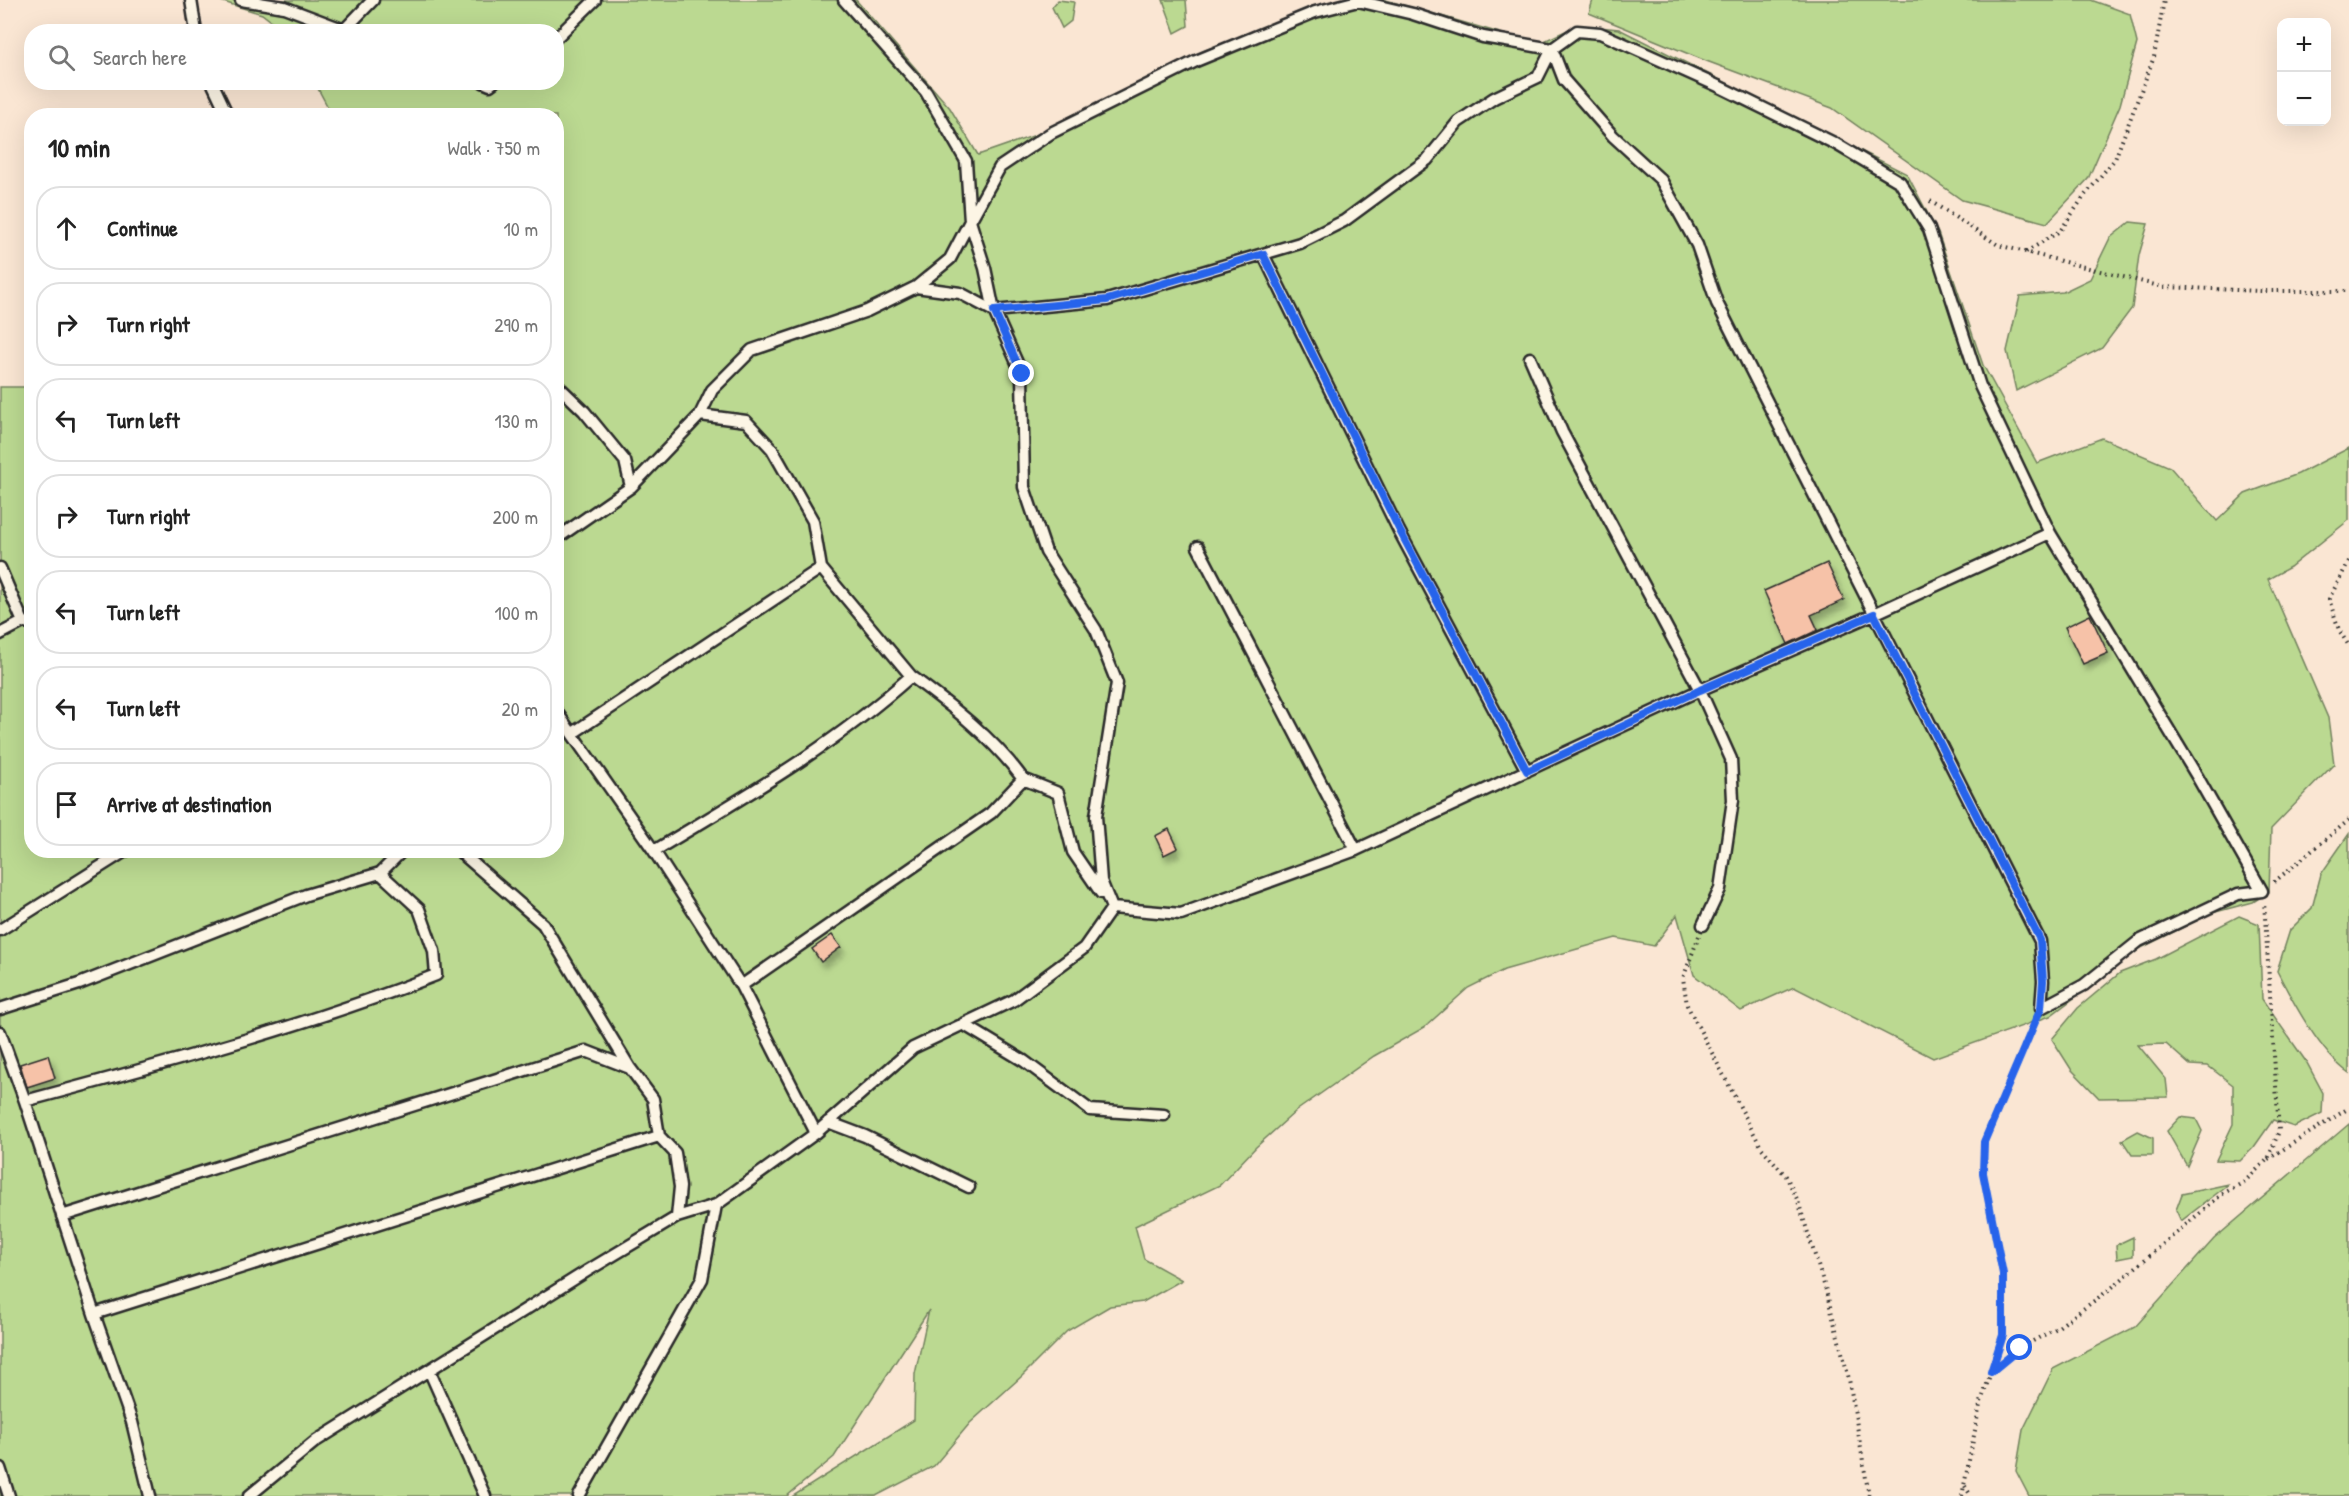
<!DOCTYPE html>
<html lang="en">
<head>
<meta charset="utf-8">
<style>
  :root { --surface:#fff; --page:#f6f6f6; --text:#222; --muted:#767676; --line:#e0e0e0 }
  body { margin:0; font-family:"Patrick Hand",sans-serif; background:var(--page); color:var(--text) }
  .controls { position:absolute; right:18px; top:18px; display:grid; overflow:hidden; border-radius:12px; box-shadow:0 6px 24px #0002 }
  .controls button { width:54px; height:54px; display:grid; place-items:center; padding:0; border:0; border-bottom:2px solid var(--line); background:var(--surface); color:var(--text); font:30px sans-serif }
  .stop { position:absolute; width:18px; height:18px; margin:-14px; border:4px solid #2563eb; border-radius:50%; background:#fff }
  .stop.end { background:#2563eb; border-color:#fff; box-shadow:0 2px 6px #0008 }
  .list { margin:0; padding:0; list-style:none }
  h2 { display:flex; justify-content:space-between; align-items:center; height:78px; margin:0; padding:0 24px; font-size:26px }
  h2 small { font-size:20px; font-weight:400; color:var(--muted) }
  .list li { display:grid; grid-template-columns:39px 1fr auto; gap:18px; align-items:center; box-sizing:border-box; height:84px; margin:0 12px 12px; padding:0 12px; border:2px solid var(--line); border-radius:24px }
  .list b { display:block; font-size:22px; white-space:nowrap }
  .list em { font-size:20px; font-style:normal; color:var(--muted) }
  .icon { flex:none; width:33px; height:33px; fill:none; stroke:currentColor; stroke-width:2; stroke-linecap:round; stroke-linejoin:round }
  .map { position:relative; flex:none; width:2349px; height:1496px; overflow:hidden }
  .search { position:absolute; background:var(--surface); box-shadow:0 6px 24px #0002; left:24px; top:24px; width:540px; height:66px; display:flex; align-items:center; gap:15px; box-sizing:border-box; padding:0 21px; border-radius:24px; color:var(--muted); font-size:22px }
  .panel { position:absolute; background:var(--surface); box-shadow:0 6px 24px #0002; left:24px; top:108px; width:540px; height:750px; border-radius:24px }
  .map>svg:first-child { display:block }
  .green { fill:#bbd991; stroke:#73825e; stroke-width:1.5 }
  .building { fill:#f6c2a8; stroke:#2b2b2b; stroke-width:1.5; filter:url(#shadow) }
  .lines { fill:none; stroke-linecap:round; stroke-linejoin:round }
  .lane-casing { stroke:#2b2b2b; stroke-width:15 }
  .path { stroke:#2b2b2b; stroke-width:4; stroke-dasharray:1.5 4.5; stroke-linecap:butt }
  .lane { stroke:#fcf5e5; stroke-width:10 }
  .route { stroke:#2563eb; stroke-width:8 }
</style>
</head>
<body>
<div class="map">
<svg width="2349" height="1496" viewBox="0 0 2349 1496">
  <defs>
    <filter id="shadow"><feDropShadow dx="3.5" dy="6" stdDeviation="3" flood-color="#0004"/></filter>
  </defs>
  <rect width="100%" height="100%" fill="#fae6d3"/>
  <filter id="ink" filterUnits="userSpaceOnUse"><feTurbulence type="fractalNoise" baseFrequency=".0167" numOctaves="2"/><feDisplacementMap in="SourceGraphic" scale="12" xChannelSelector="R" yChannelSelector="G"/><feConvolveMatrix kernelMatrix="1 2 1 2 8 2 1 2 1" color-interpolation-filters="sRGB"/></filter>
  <g filter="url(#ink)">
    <path class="green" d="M217,0H856L950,108L978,155L1047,131L1203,51L1335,0H1386L1538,44L1578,25L1619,29L1907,174L1938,233L1983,365L2037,463L2102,438L2170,467L2217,521L2245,494L2298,474L2349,448V520L2290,567L2268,579L2328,718L2334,764L2271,829L2269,892L2253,902L2212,913L2141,948L2050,1016L1933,1058L1794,987L1741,1011L1694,975L1677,915L1654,946L1616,938L1504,970L1468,988L1425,1027L1374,1056L1296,1111L1256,1147L1220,1185L1135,1226L1144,1259L1182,1280L1143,1302L1110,1306L1067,1331L1022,1376L970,1423L934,1466L876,1496H793L914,1420L915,1374L929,1310L834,1457L787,1496H0V387H31L32,850H556V116L330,115L331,113L315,83L556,82V32L284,31L262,14Z
      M1058,0L1074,2L1071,21L1062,28L1052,7Z
      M1163,0H1186L1188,26L1175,33Z
      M1593,0H2091L2130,14L2137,43L2120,105L2088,179L2047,223L1962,200L1832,108L1701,59L1589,13Z
      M2130,222L2148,224L2139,255L2132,308L2102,348L2016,391L2007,351L2020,296L2063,292L2090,279L2110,238Z
      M2349,834V1073C2320,1053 2293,1002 2277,971L2290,930L2312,908L2321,874Z
      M2239,916L2259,924L2262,999L2307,1063L2323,1093L2322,1113L2294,1127L2273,1120L2254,1147L2240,1161L2216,1160L2233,1124V1085L2208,1066L2190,1065L2166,1044L2138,1045L2166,1079L2168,1097L2099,1098L2071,1069L2052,1039L2078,1008L2120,973L2156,959Z
      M2180,1117L2196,1119L2202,1131L2187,1166L2167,1131Z
      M2349,1124V1496H2029L2016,1471L2023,1430L2053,1369L2135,1327L2214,1239Z
      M2138,1131L2153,1138V1155H2132L2122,1140Z
      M2229,1184L2181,1221L2176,1210L2182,1194Z
      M2133,1237V1256L2117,1259L2116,1245Z"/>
    <path class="building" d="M1827,563L1844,600L1811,615L1818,630L1788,644L1764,591Z
      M2090,615L2108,653L2083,664L2065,627Z
      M1169,829L1178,848L1164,855L1155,836Z
      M832,935L841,947L821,962L812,949Z
      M48,1055L55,1078L27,1087L20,1064Z"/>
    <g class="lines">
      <g class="lane-casing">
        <path id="lane" d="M191,0L196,32
          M241,0L284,7L350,32
          M345,29L373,0
          M1577,31L1600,33L1718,86L1836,144L1900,182L1929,229L1980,386L2050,533L2198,778L2262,891L2238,894L2139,941L2084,985L2041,1008L2043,981L2040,941L1717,303L1697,245L1661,180L1613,136L1564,80L1552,49Z
          M556,38L595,0
          M212,82L228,116
          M483,82L490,85L494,82
          M916,287L960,293L994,311L985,268L970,221L1000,167L1051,133L1196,61L1315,12L1358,1L1413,14L1483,37L1552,49L1538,77L1494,98L1458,122L1427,160L1344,221L1300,243L1263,254
          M1530,358L1562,432L1700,690L1731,759L1733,800L1720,889L1703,925
          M556,384L584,411L625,461L631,487
          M556,539L631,487L700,415L712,390L752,350L867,311L916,287L950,259L970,221L966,161L926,92L844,0
          M1198,547L1356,850
          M0,568L23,622
          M0,634L23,622L32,623
          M556,711L654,851L741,986L816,1133
          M573,733L821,568L813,521L772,449L746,421L700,415
          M1023,779L1058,793L1073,852L1101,893
          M458,850L543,924L630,1068
          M654,851C744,797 832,747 911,676L821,568
          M1112,908L1101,881L1096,816L1117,683L1096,630L1046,552L1024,487L1022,374L994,311L1107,300L1263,254L1399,531L1527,771
          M0,930L127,850
          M741,986L991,813L1023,779C992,737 953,707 911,676
          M0,1009L79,984L306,895L380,873L403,850
          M963,1024L1024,1061L1090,1110L1164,1115
          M0,1032L25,1101L94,1314L132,1422L150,1496
          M25,1101C164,1064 303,1027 436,975L434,951L419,909L380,873
          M828,1122L865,1136L969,1187
          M62,1216L586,1051L630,1068L653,1099L659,1136L675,1153L680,1187L677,1217
          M94,1314L659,1136
          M429,1370L485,1496
          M0,1468L9,1496
          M249,1496L316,1441L587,1271L677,1217L716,1205L816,1133L913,1048L1014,1000L1084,948L1112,908L1181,914L1356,850L1700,690L1874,614L2050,533
          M579,1496L702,1279L716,1205"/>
      </g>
      <path class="path" d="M1930,201L1998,245L2163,287L2262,291H2349
        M2026,252L2060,231L2085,195L2115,159L2154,57L2164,0
        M2349,561L2329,599L2339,630L2349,646
        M2274,882L2349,820
        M1699,936L1683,978L1687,1005L1761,1147L1786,1176L1798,1201L1826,1291L1849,1379L1869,1496
        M2268,1159L2349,1108
        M1991,1371L2003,1335V1274L1983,1173L1984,1141L2036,1018
        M1965,1486L1971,1496
        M1962,1496L1980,1405L1991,1372L2020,1348L2057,1328L2109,1290L2221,1195L2244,1182L2268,1159L2279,1131L2264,902"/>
      <use href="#lane" class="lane"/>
    </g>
  </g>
  <g class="lines" filter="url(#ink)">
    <path class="route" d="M1022,374L994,311L1107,300L1263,254L1400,531L1527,771L1700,690L1874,614L2040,940L2043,981L2041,1008L1984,1142L1983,1173L2003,1274V1335L1991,1372L2020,1348"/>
  </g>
</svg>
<div class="controls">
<button>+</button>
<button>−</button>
</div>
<div class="stop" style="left:2020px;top:1348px"></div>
<div class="stop end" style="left:1022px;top:374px"></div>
<div class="search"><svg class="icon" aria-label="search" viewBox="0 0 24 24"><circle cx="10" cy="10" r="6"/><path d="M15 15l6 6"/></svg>Search here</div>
<section class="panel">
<h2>10 min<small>Walk · 750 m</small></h2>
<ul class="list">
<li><svg class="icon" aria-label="ahead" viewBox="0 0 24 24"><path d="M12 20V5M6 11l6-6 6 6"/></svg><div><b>Continue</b></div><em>10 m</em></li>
<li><svg class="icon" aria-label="right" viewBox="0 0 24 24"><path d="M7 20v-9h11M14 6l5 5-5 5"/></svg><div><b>Turn right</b></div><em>290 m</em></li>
<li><svg class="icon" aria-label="left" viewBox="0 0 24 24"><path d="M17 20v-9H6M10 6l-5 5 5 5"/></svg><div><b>Turn left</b></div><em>130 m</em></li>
<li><svg class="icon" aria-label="right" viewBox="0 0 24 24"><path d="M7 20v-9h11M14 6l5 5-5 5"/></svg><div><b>Turn right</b></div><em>200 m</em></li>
<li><svg class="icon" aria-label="left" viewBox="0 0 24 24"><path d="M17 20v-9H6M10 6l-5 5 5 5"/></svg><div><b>Turn left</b></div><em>100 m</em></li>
<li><svg class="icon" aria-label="left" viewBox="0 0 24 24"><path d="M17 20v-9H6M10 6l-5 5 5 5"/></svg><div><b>Turn left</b></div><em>20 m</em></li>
<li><svg class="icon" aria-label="arrive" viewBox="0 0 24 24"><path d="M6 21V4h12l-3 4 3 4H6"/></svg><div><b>Arrive at destination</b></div></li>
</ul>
</section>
</div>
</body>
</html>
